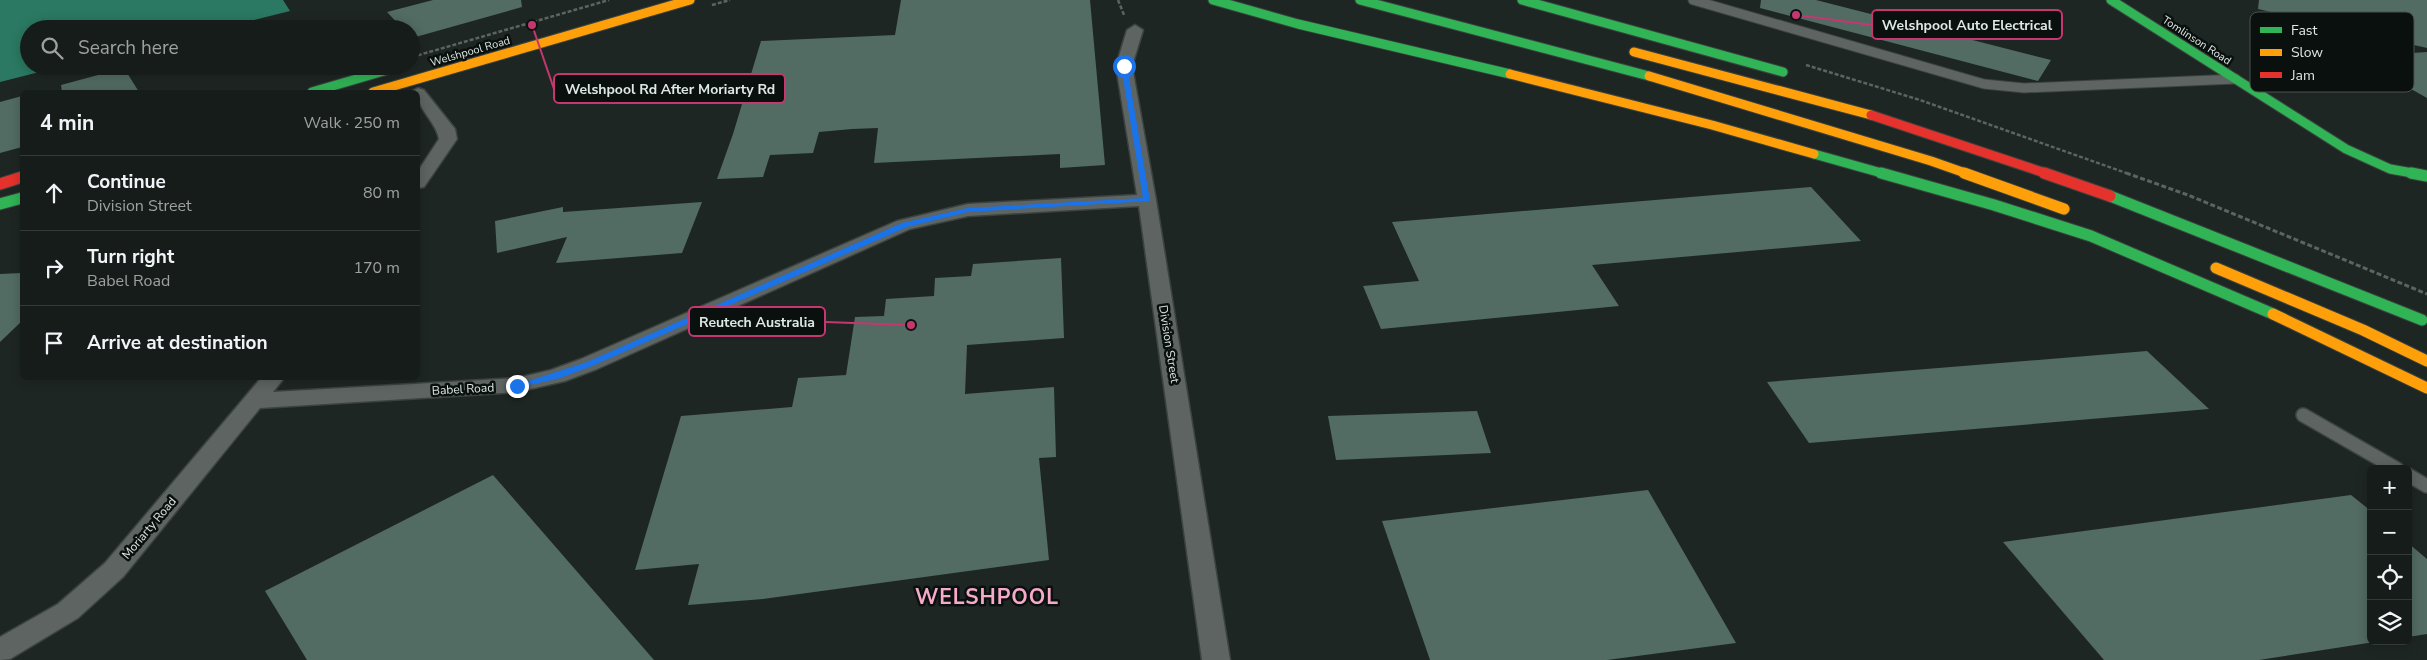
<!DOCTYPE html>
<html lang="en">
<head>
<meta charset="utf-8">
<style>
  :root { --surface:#161c1a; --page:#1f2523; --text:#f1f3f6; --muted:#9ea1a2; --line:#353a39 }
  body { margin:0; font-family:"Nunito Sans",sans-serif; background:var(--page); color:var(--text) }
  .controls { position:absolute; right:15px; bottom:15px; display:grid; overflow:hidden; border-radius:8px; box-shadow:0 2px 12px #0003 }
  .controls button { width:45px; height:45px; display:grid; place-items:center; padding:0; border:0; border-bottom:1px solid var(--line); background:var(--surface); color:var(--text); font:25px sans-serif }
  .stop { position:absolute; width:15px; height:15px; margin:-11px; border:4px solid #1a73e8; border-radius:50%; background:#fff }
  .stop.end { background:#1a73e8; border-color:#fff; box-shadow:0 1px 5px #0008 }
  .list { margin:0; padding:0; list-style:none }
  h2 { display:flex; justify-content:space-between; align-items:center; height:65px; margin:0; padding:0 20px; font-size:21px }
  h2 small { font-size:16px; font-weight:400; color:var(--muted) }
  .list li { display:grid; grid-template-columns:32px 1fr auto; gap:15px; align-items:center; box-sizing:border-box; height:75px; padding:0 20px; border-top:1px solid var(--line) }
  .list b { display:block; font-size:19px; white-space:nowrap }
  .list p { margin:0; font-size:16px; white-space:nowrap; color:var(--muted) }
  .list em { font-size:16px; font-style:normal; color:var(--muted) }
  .icon { flex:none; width:28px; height:28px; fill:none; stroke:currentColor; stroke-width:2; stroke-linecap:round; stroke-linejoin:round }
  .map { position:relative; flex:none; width:2427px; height:660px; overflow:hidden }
  .search { position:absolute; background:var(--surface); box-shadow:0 2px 12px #0003; left:20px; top:20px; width:400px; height:55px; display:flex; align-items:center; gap:12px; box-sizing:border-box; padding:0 18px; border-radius:28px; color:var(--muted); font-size:19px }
  .panel { position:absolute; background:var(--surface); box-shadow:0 2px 12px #0003; left:20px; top:90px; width:400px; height:290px; border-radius:8px }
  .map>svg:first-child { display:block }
  .water { fill:#2b7962 }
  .building { fill:#526b63 }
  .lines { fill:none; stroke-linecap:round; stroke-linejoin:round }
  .lane-far1-casing { stroke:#3b423f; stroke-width:11 }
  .lane-casing { stroke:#3b423f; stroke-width:16 }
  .street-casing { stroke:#3b423f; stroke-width:3 }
  .fast-far1-casing { stroke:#3b423f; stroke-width:11 }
  .fast-casing { stroke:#3b423f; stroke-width:13 }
  .slow-far1-casing { stroke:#3b423f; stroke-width:11 }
  .slow-casing { stroke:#3b423f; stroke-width:13 }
  .jam-far1-casing { stroke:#3b423f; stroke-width:11 }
  .jam-casing { stroke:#3b423f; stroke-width:13 }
  .path-far1 { stroke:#5d6361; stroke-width:2.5; stroke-dasharray:4 2; stroke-linecap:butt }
  .path { stroke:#5d6361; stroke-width:3; stroke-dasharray:5 2.5; stroke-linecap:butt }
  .lane-far1 { stroke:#5e6462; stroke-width:9 }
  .lane { stroke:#5e6462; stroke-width:13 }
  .street { fill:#5e6462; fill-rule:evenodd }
  .fast-far1 { stroke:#30b455; stroke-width:9 }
  .fast { stroke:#30b455; stroke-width:11 }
  .slow-far1 { stroke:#ff9f0a; stroke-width:9 }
  .slow { stroke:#ff9f0a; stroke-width:11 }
  .jam-far1 { stroke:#e5322d; stroke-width:9 }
  .jam { stroke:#e5322d; stroke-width:11 }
  .route { fill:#1a73e8 }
  .labels { text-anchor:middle; stroke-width:5; stroke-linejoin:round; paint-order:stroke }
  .far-street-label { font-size:11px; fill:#dee8e4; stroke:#0a100e }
  .street-label { font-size:12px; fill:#dee8e4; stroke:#0a100e }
  .near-district-label { font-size:21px; font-weight:bold; letter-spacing:1px; fill:#f7a9ca; stroke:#0a100e }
  .key { fill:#0a100e; stroke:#4a514e; stroke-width:1 }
  .key-label { font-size:14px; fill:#dee8e4 }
  .leader { fill:none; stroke:#c63770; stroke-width:2 }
  .callout-dot { fill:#c63770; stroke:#0a100e; stroke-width:2 }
  .callout { fill:#0a100e; stroke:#c63770; stroke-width:2 }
  .callout-label { font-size:14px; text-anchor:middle; font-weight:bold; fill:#dee8e4 }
</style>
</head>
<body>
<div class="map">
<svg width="2427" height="660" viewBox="0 0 2427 660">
  <rect width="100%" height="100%" fill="#1e2623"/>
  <path class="water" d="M0,0H283L290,11L218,29H29V66H63L0,82Z"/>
  <path class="building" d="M433,0H521L522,7L412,38L411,29H403L387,12Z
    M901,0H1090L1105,165L1060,168V154L874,163L878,128L852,129L819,132L813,153L770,155L763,177L717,179L733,134L761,41L895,35Z
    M1761,0H1816L2051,60L2038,81L1760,8Z
    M2259,0H2427V48L2258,9Z
    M2427,52V98L2354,57Z
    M124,68L139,92H62L61,85Z
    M22,96V147L0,153V102Z
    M1811,187L1861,241L1592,265L1619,306L1381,329L1363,286L1419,281L1392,222Z
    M702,202L682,253L556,263L567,237L497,253L495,221L563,207V212Z
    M1061,258L1064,338L967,345L965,394L1054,387L1056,457L1039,458L1049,560L763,599L688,605L699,564L635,570L681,416L792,407L798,378L846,375L855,317L884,316L886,299L934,296L935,278L971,276L973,264Z
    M22,273V321L0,342V274Z
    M2147,351L2209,409L1809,443L1767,382Z
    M1477,411L1491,453L1336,460L1328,416Z
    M493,475L654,660H307L265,591Z
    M1648,490L1736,643L1607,660H1430L1382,521Z
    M2351,495L2371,511V641H2381L2259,660H2104L2003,542Z
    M2408,543L2427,559V634L2408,637Z"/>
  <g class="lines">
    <g class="lane-far1-casing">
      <path id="lane-far1" d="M1693,0L1984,84L2024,88L2236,79"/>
    </g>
    <g class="lane-casing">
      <path id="lane" d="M2303,415L2397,469
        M2408,475L2427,486"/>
    </g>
    <g class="street-casing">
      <path id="street" d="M1135,25L1143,30L1132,66L1156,200L1230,660H1202L1139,206L968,216L910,229L597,369L565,381L517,392L260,408L123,577L78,618L10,659L0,660V637L58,604L105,563L261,378H284L273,392L517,378L551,370L581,359L897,221L968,204L1137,195L1116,66L1127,30Z
        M418,88L424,90L455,129L457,139L424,187L418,188V171L439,139C436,121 418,112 418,92H410Z"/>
    </g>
    <g class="fast-far1-casing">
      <path id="fast-far1" d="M1213,0L1298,24L1510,74
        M1360,0L1649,76
        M1522,0L1783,72
        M2111,0L2346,149L2390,169L2418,174
        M312,92L394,68
        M1814,154L1885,174"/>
    </g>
    <g class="fast-casing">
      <path id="fast" d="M1881,173L1994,205L2091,236L2273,314
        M2411,173L2427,176
        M2110,196L2422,320
        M0,204L22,198"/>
    </g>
    <g class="slow-far1-casing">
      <path id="slow-far1" d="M1634,52L1871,115
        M1510,74L1712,125L1814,154
        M1649,76L1931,161L1968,174
        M373,92L690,0"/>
    </g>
    <g class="slow-casing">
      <path id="slow" d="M1964,173L2064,209
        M2216,268L2363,330L2427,361
        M2273,314L2427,388"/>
    </g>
    <g class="jam-far1-casing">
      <path id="jam-far1" d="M1871,115L2048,174"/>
    </g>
    <g class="jam-casing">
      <path id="jam" d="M2044,173L2110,196
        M0,184L22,177"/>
    </g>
    <path class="path-far1" d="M1118,0L1124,15
      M712,5L730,0
      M412,57L609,0
      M1806,65L1920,100L2129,174"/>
    <path class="path" d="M2126,173L2188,195L2427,294"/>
    <use href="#lane-far1" class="lane-far1"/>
    <use href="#lane" class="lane"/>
    <use href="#street" class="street"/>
    <use href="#fast-far1" class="fast-far1"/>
    <use href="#fast" class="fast"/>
    <use href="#slow-far1" class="slow-far1"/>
    <use href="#slow" class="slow"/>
    <use href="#jam-far1" class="jam-far1"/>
    <use href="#jam" class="jam"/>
  </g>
  <path class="route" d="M1124,65L1127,66L1150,201L968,212L907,227L592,366L560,378L517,388L513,386L587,362L902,223L968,208L1143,198L1121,66Z"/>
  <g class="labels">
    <g class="far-street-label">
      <text transform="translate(2197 40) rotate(33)" y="4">Tomlinson Road</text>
      <text transform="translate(470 51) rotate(-16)" y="4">Welshpool Road</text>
    </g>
    <g class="street-label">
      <text transform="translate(1169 344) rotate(81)" y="4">Division Street</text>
      <text transform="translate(463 389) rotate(-3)" y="4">Babel Road</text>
      <text transform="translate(149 528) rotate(-50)" y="4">Moriarty Road</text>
    </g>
    <g class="near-district-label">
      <text x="987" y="604">WELSHPOOL</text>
    </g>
  </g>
  <rect x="2250" y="12" width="164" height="80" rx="8" class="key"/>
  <rect x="2260" y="27" width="22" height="6" fill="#30b455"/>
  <rect x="2260" y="49" width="22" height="7" fill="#ff9f0a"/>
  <rect x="2260" y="72" width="22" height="6" fill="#e5322d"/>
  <g class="key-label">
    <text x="2291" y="35">Fast</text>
    <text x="2291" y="57">Slow</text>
    <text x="2291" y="80">Jam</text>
  </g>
  <path class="leader" d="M1796 15L1872 25M532 25L554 89M911 325L825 322"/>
  <g class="callout-dot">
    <circle cx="1796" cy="15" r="5"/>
    <circle cx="532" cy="25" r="5"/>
    <circle cx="911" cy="325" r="5"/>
  </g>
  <g class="callout">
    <rect x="1872" y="10" width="190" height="29" rx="5"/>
    <rect x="554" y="74" width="231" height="29" rx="5"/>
    <rect x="689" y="307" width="136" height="29" rx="5"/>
  </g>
  <g class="callout-label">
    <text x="1967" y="30">Welshpool Auto Electrical</text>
    <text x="670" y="94">Welshpool Rd After Moriarty Rd</text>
    <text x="757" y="327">Reutech Australia</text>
  </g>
</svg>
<div class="controls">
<button>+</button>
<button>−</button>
<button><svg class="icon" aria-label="locate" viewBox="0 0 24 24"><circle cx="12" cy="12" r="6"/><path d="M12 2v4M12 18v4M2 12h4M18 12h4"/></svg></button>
<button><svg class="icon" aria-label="layers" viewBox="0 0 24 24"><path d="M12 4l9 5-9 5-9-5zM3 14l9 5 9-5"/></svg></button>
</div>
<div class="stop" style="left:1124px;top:66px"></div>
<div class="stop end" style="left:517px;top:386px"></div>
<div class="search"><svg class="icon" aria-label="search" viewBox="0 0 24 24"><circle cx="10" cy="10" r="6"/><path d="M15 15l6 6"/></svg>Search here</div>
<section class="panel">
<h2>4 min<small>Walk · 250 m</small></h2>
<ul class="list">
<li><svg class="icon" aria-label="ahead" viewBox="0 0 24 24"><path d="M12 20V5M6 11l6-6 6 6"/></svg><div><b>Continue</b><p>Division Street</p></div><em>80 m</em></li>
<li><svg class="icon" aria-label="right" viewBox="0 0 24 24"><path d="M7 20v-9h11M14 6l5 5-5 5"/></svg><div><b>Turn right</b><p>Babel Road</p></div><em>170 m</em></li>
<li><svg class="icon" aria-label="arrive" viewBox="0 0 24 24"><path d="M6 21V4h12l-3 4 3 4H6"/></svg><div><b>Arrive at destination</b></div></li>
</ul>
</section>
</div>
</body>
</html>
